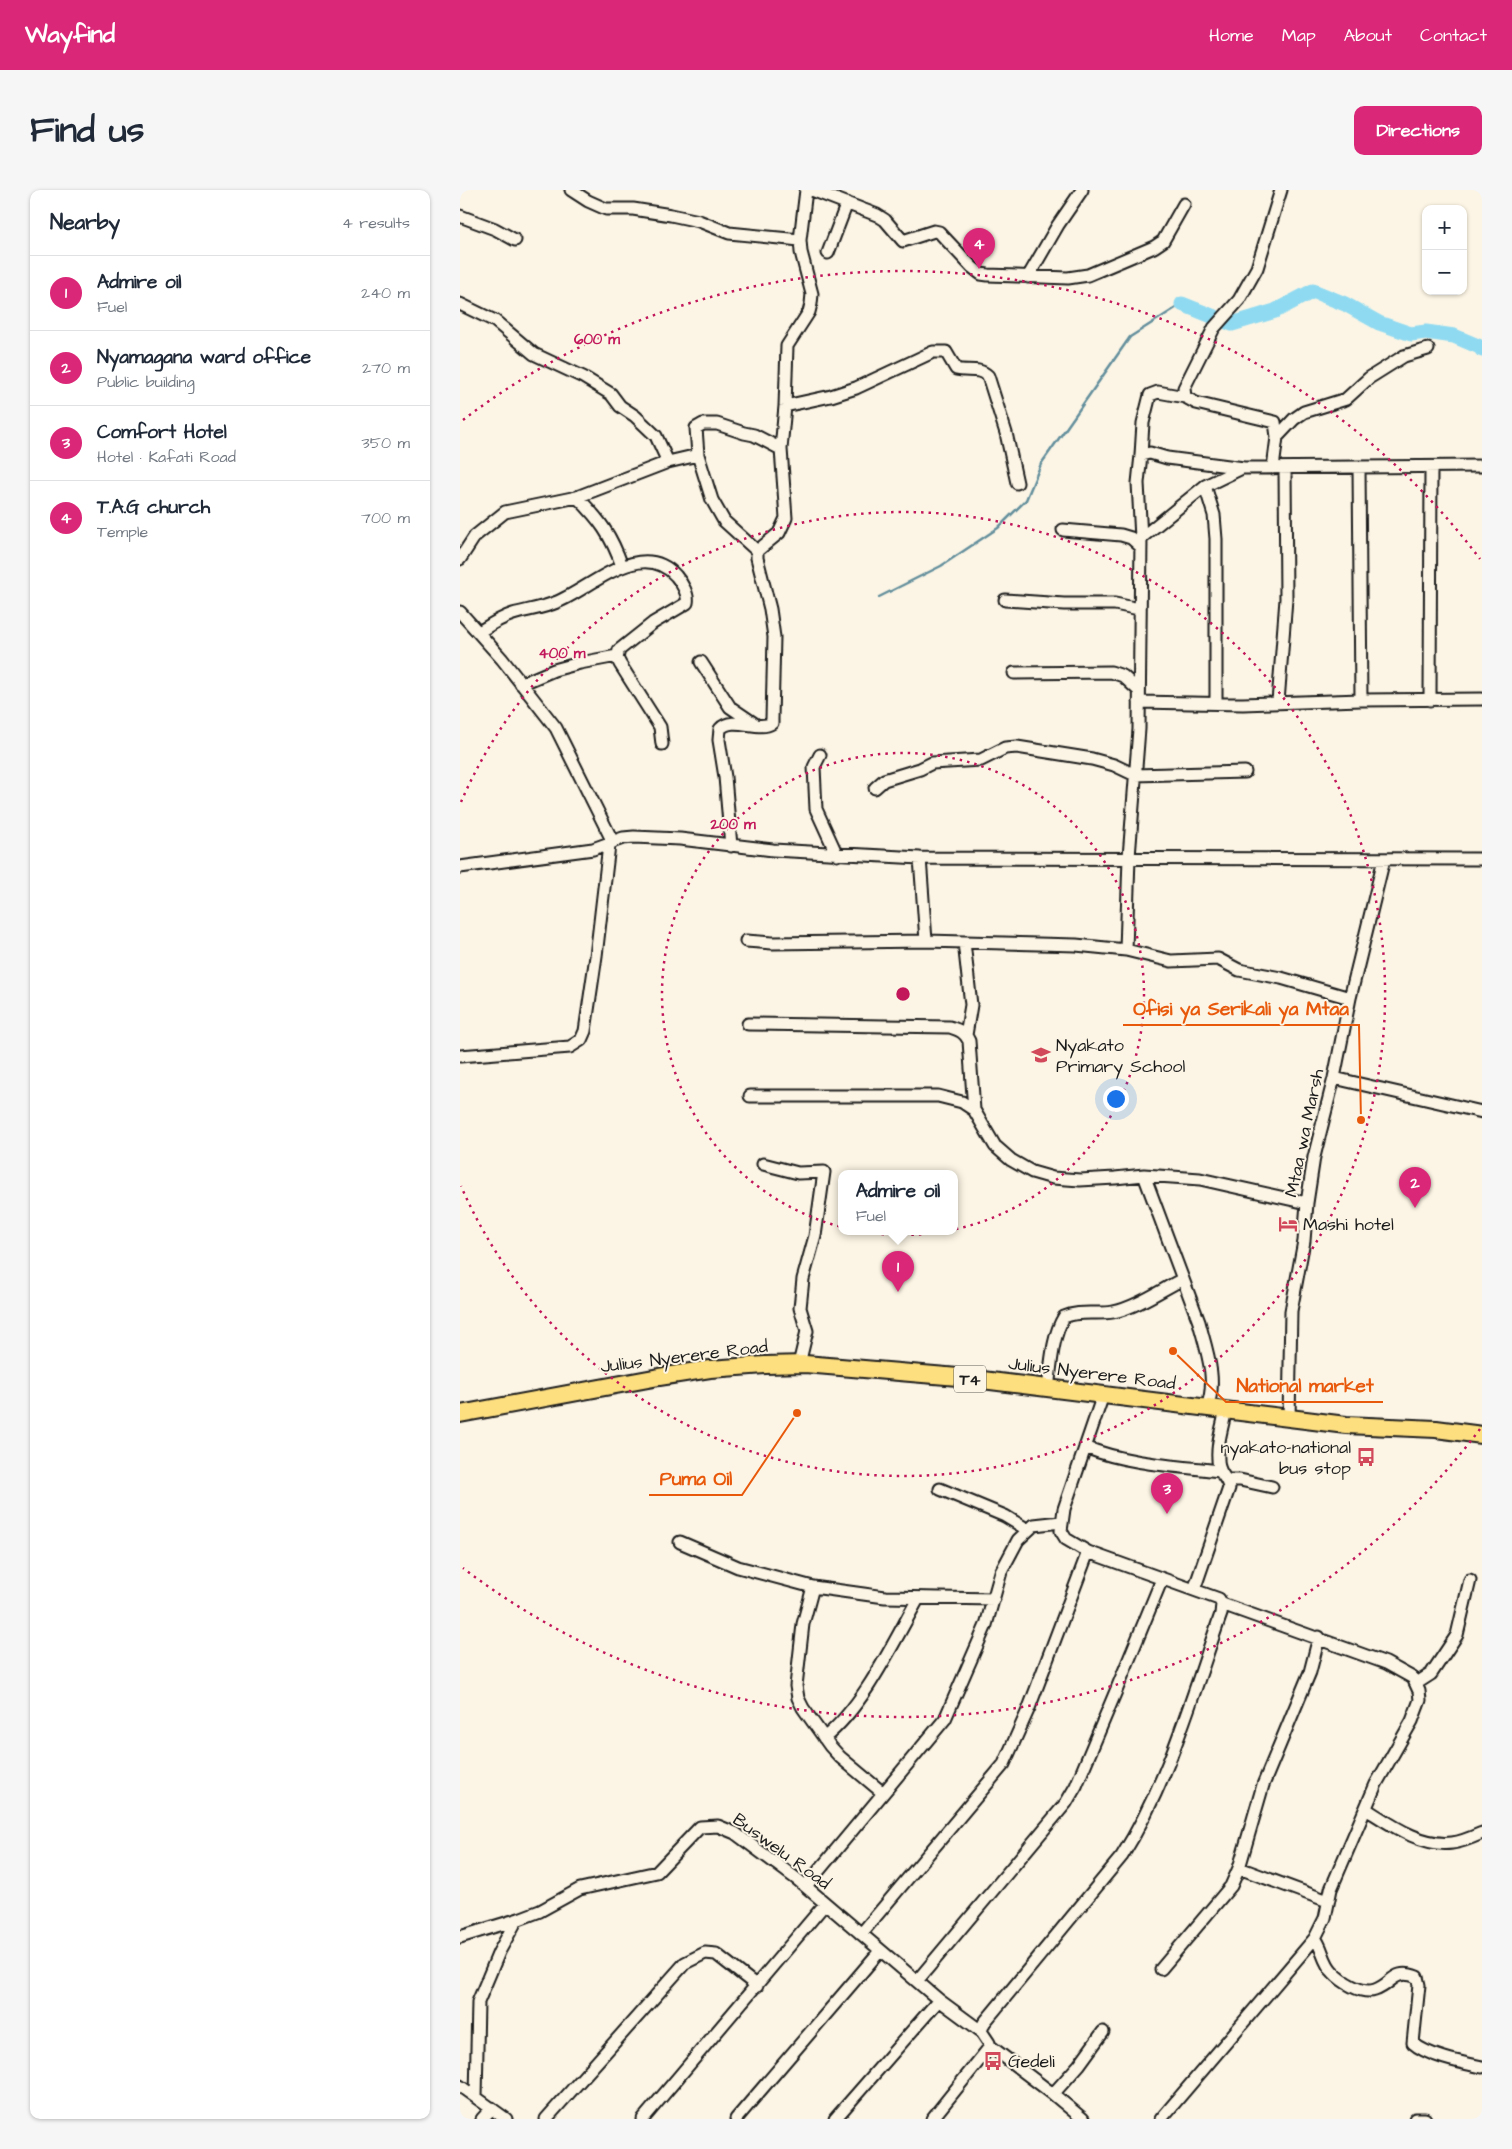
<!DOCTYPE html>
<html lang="en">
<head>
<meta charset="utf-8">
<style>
  :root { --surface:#fff; --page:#f6f6f7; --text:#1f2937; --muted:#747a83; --line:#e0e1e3; --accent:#db2777 }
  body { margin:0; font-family:"Architects Daughter",sans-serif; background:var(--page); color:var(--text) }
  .controls { position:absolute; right:15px; top:15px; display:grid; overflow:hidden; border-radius:10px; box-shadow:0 1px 4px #0004 }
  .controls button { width:45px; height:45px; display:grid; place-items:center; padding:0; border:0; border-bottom:1px solid var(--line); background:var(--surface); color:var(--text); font:25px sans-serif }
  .you { position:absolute; left:655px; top:908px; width:18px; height:18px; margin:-12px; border:4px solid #fff; border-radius:50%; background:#1a73e8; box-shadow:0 0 0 8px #1a73e833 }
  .badge { display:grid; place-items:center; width:32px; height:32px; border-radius:50%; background:var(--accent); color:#fff; font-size:16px; font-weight:700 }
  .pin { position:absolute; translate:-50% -41px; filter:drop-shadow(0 1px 2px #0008) }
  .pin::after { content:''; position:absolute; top:26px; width:18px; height:15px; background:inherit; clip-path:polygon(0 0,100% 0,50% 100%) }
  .popup { position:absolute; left:378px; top:980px; width:120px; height:65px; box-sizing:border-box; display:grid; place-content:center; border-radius:10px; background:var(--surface); filter:drop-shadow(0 1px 4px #0005); font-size:16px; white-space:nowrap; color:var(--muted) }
  .popup b { font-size:19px; color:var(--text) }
  .popup::after { content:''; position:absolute; left:50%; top:100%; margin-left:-10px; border:10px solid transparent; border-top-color:var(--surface) }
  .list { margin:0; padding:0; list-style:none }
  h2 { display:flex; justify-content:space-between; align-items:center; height:65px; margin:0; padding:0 20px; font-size:21px }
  h2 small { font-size:16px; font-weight:400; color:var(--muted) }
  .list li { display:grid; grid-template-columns:32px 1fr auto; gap:15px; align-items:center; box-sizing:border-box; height:75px; padding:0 20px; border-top:1px solid var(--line) }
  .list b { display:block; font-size:19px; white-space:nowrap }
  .list p { margin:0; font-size:16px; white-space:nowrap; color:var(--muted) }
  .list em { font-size:16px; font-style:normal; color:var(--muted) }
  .map { position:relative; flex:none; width:1022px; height:1929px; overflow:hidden; border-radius:10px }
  header { display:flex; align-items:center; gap:30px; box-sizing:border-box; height:70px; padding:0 25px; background:var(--accent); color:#fff }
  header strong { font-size:24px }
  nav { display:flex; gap:28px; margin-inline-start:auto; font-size:18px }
  .intro { display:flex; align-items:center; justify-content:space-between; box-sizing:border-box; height:120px; padding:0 30px }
  h1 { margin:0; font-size:35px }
  .button { padding:12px 22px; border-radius:10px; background:var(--accent); color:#fff; font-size:18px; font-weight:700 }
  main { display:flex; gap:30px; padding:0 30px }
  aside { flex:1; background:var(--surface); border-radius:10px; box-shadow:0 1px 4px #0004 }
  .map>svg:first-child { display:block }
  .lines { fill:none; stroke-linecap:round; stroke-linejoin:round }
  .stream { stroke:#628e9c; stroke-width:2.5 }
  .river { stroke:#90daf1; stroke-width:15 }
  .minor-casing { stroke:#1c1c1c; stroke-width:15 }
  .highway-casing { stroke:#1c1c1c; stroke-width:20 }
  .minor { stroke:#fcf5e5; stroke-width:11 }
  .highway { stroke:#fedf80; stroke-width:16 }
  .ring { fill:none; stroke:#c2185b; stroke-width:2.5; stroke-dasharray:2.5 5 }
  .labels { text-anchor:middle; stroke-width:4; stroke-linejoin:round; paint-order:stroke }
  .shield { fill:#fcf5e5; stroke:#5f5d58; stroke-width:1 }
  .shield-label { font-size:16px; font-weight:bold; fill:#1c1c1c }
  .poi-label { font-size:18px; fill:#1c1c1c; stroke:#fcf5e5; text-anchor:start }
  .street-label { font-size:18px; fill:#1c1c1c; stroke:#fcf5e5 }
  .centre { fill:#c2185b; stroke:#fcf5e5; stroke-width:2.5 }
  .ring-label { font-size:15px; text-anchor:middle; font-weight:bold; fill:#c2185b; stroke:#fcf5e5; stroke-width:4; stroke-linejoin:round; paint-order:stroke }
  .leader { fill:none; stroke:#e8590c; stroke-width:2 }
  .callout-dot { fill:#e8590c; stroke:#fcf5e5; stroke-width:2 }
  .callout-label { font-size:19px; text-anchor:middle; font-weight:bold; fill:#e8590c; stroke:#fcf5e5; stroke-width:4; stroke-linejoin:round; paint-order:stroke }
</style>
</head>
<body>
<header>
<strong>Wayfind</strong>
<nav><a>Home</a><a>Map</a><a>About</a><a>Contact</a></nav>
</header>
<div class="intro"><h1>Find us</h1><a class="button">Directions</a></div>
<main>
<aside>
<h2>Nearby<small>4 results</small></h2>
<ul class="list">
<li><span class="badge">1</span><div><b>Admire oil</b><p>Fuel</p></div><em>240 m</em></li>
<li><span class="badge">2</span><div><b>Nyamagana ward office</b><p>Public building</p></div><em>270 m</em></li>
<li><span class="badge">3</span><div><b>Comfort Hotel</b><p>Hotel · Kafati Road</p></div><em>350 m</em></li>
<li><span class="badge">4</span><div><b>T.A.G church</b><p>Temple</p></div><em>700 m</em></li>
</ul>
</aside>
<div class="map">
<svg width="1022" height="1929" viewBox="0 0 1022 1929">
  <rect width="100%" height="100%" fill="#fcf5e5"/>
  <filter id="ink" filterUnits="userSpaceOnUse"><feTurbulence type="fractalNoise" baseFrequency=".02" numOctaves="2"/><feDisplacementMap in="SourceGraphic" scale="10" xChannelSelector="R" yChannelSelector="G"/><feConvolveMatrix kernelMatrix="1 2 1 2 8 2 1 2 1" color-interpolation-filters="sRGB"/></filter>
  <g filter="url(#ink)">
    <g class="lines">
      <path class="stream" d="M419,407L481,376L538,338L566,310L581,274L670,147L722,114"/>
      <path class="river" d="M722,114L772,134L815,121L853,101L885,114L919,133L951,144L966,142L994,146L1020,157L1022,160"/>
      <g class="minor-casing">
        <path id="minor" d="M111,0L128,11L146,19H173L211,25L239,31L269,43L340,50
          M352,0L417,25L425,30L443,51L474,41L479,42L512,77L521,84L528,85L608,88L628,85L694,57L703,51L724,14
          M0,26L35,39L55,50
          M368,63L387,13
          M568,87L598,35L622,0
          M0,114L35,131L74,164L123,187L151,204L160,216L175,226L196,246L208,272
          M325,216L371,206L396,198L473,162H486L496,179C507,182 519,177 528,186L546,243L557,293
          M817,247L834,229L844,222L886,209L909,188L944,166L968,159
          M681,265L683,233L690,205L698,202L725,207
          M899,277L901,510
          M813,278L817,247L815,232L736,213L725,207L724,198L754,138L779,110L797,78L821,0
          M745,296L754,325L756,349V513
          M117,307C140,330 151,345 162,376
          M603,340L661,345L671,348L681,357
          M681,348L745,296L780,279
          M297,361L264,331L252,310L238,265L236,238L243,234H257L284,243L294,245L321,259
          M0,369L15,346L45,322L117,307L208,272L238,265
          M545,410L604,414H655L679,419
          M0,422L42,469L96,538L153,652
          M19,442C30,435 40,428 53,424C67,420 83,418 97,412C130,399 181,347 216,386C222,393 229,405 227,413L193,433L159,460L157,468L160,474L200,537L202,554
          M241,472L270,517L295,534
          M554,483L651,482L663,486L678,500
          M61,494L94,480L120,473L157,466
          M970,510L971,277
          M679,512L783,514L901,510L1022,509
          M818,512L826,409L825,278
          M360,565L354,577L356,619L377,665
          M415,598L424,590L460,579L472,573L521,570L545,558L557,557L632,569L654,575L675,585L785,582
          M271,656L265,587L259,550L260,539C273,525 298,542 312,533V529L314,447L310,419L297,368V361L319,343L326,328L321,259L325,216L327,156L349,122L351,114L352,104L341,62L340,50L346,0
          M0,677L133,659L163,648L174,647L220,649L313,660L460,668L1022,669
          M286,751L312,753L466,751L460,668
          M466,751L616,755L666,760L711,771L758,769L779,780L821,788L890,808
          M504,752L511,815L506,845
          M666,760L669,667L679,539L681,348L678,293L681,265L690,263L707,268L784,278L1022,276
          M288,834L490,837C499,840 505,842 509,851L514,920
          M0,866L110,857L121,850L125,841L136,766L149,655
          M874,888L1022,922
          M290,906H478L502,912L514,920L535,956L551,970L572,982L593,988L620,990L655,988L684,985L740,989L847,1013
          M303,974L338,983L364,982L355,1046L343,1089L340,1118L347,1141L339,1174
          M684,985L739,1132C746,1159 758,1190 747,1217
          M588,1199C591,1176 592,1146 604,1127C619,1120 637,1125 653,1122C675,1118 703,1099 723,1089
          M829,1228L831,1121L844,1051L847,1013L854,967L874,888L890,808L924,669
          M625,1257C667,1274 715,1276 760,1281
          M768,1290H780L812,1297
          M480,1299L545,1326L568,1340
          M220,1352L278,1377L353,1397L425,1407L534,1409
          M353,1397L343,1434L336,1496L338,1508L343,1518L370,1556L380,1567L423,1603
          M734,1400L769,1298C768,1288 761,1286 759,1277C755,1259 762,1238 766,1220
          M957,1493L971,1484L997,1445L1010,1390
          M364,1548C404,1516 433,1453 458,1409
          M906,1619C930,1634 961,1657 992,1653C1002,1652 1013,1647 1022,1643
          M779,1678L868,1711
          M346,1696L485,1529L526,1435L541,1382L558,1350L574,1335L601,1332
          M401,1744L544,1574L569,1518L628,1362
          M0,1747L59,1729L80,1721L120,1699L197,1682L240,1637L258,1636L275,1643L338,1690L479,1810L521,1841
          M855,1748C863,1758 863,1773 873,1782C881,1791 902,1805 915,1800C933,1794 933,1778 957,1787L959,1795L953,1853C967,1866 1003,1873 1022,1877
          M701,1779L771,1696L779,1678L803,1595L850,1482L859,1447
          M457,1791L606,1613L616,1596L656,1501L702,1389
          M530,1856L593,1904L623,1929
          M0,1896L46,1929
          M593,1904L619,1875L643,1842
          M16,1907L18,1812L39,1762L56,1731
          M22,1929L32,1918
          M86,1929L225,1773L245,1763L256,1764L297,1796
          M183,1929L365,1714
          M276,1929L420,1761
          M375,1929L479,1810
          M472,1929L529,1858V1853L521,1841L524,1833L662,1666C708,1593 732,1506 761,1424L762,1414L759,1409L628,1362L606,1349L601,1341L604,1319L643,1205
          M701,1929L855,1748L865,1728L871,1699L916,1594L952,1531L960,1510L959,1501L953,1488L926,1473L762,1414
          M955,1929H965"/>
      </g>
      <g class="highway-casing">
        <path id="highway" d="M0,1224L199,1187L250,1179L305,1175L345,1174L498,1187L886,1235L976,1239L1022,1245"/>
      </g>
      <use href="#minor" class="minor"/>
      <use href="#highway" class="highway"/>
    </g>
  </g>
  <g class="ring">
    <circle cx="443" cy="804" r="241"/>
    <path d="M1 612A482 482 0 1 1 1 996"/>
    <path d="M1020 1239A723 723 0 0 1 3 1378M3 230A723 723 0 0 1 1020 369"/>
  </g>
  <defs>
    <g id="school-bare" transform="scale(1.5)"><path d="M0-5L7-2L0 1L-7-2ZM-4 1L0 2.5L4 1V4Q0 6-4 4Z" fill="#d1495b" stroke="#fcf5e5" stroke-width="2.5" paint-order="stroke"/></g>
    <g id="hotel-bare" transform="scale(1.5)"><path d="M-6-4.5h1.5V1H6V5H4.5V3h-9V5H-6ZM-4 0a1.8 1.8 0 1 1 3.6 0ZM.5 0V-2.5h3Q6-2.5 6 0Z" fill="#d1495b" stroke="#fcf5e5" stroke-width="2.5" paint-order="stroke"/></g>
    <g id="bus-bare" transform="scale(1.5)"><path d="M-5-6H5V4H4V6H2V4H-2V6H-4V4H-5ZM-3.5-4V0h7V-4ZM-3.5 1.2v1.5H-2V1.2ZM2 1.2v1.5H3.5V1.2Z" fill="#d1495b" stroke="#fcf5e5" stroke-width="2.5" paint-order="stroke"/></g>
  </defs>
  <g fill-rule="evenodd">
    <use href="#school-bare" x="581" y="865"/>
    <use href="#hotel-bare" x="828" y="1034"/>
    <use href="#bus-bare" x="906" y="1267"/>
    <use href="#bus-bare" x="533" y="1871"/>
  </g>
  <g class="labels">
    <rect class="shield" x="494" y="1175.5" width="32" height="27" rx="4"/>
    <g class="shield-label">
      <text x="510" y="1195">T4</text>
    </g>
    <g class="poi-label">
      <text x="596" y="861">Nyakato<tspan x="596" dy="21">Primary School</tspan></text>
      <text x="843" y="1040">Mashi hotel</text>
      <text x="891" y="1263" text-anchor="end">nyakato-national<tspan x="891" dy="21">bus stop</tspan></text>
      <text x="548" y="1877">Gedeli</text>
    </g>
    <g class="street-label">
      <text transform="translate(844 943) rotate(-78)" y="6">Mtaa wa Marsh</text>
      <text transform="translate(224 1166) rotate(-7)" y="6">Julius Nyerere Road</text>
      <text transform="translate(632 1183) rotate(7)" y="6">Julius Nyerere Road</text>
      <text transform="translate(322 1661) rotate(36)" y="6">Buswelu Road</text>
    </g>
  </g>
  <circle cx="443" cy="804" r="8" class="centre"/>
  <g class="ring-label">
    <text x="137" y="154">600 m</text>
    <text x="102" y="468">400 m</text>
    <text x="273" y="639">200 m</text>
  </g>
  <path class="leader" d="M901 930L899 835H663M713 1161L766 1212H923M337 1223L282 1305H189"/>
  <g class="callout-dot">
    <circle cx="901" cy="930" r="5"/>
    <circle cx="713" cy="1161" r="5"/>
    <circle cx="337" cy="1223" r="5"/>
  </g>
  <g class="callout-label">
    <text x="781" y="825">Ofisi ya Serikali ya Mtaa</text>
    <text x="845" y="1202">National market</text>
    <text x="236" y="1295">Puma Oil</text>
  </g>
</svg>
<div class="controls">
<button>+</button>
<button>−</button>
</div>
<div class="you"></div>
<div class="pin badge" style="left:438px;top:1102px">1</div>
<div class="popup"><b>Admire oil</b>Fuel</div>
<div class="pin badge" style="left:955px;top:1018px">2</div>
<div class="pin badge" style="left:707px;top:1324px">3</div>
<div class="pin badge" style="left:519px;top:79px">4</div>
</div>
</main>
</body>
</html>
